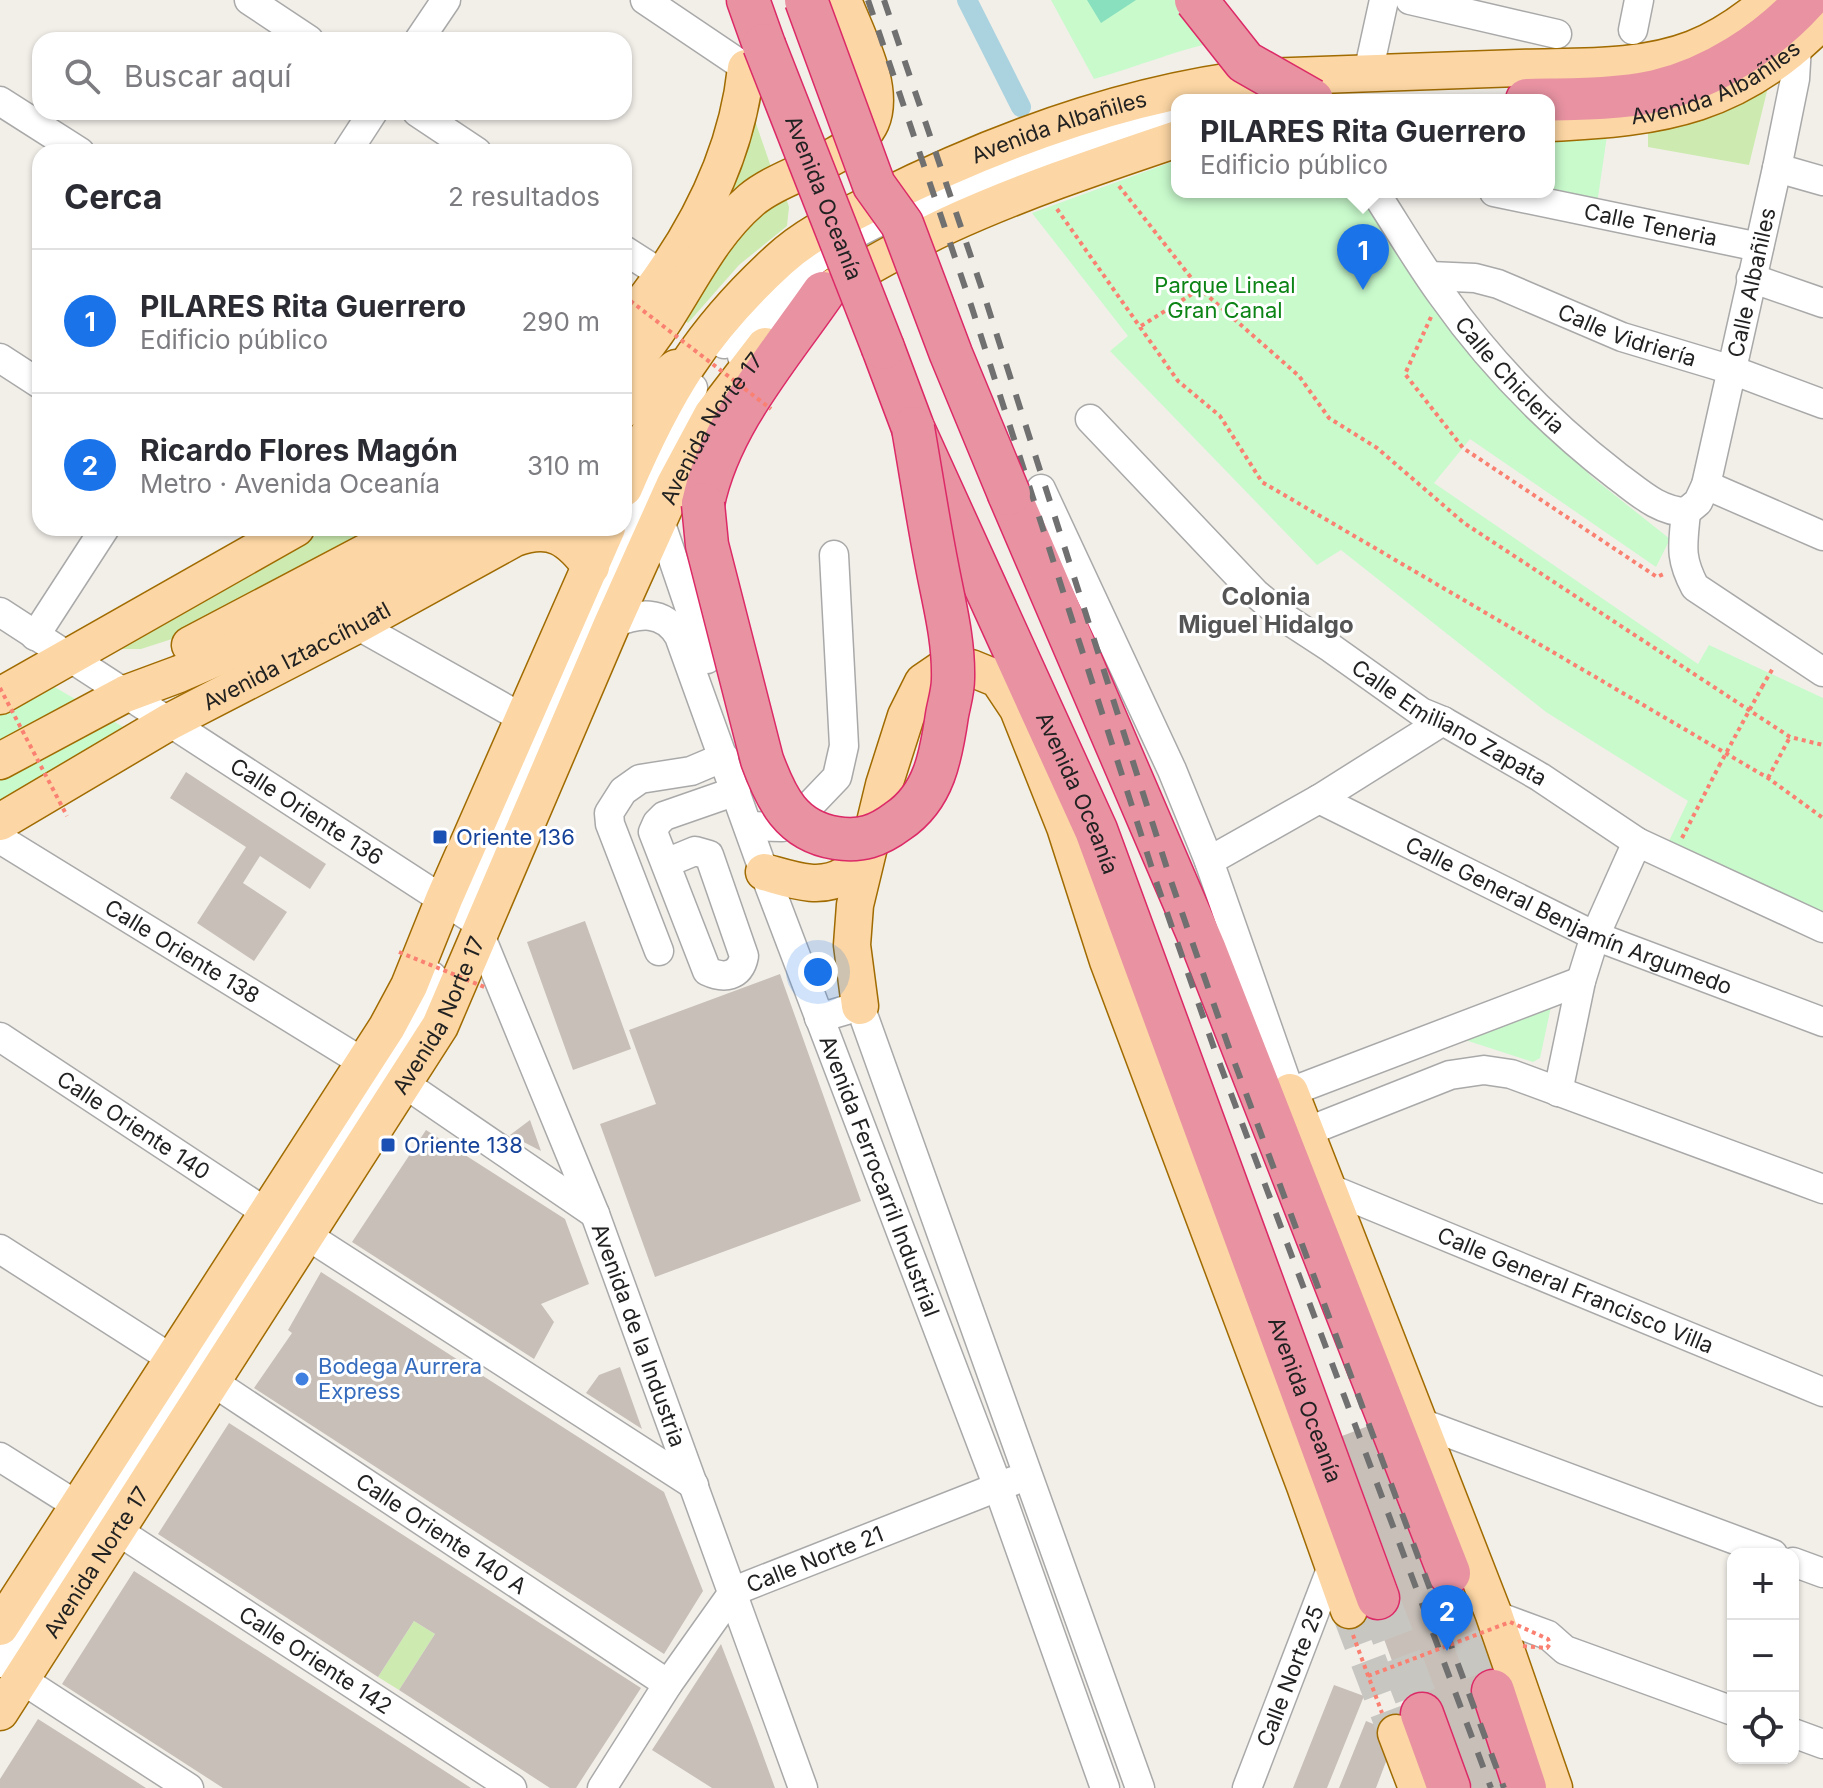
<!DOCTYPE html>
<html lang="es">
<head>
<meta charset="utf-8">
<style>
  :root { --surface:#fff; --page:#f2f2f3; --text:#2b2b33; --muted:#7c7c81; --line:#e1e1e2; --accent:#1a73e8 }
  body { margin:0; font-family:Inter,sans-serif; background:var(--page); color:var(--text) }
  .controls { position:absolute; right:24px; bottom:24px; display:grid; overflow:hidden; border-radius:16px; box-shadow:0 2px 6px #0004 }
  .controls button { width:72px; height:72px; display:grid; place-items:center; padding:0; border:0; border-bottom:2px solid var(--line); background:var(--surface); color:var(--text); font:40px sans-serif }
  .you { position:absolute; left:818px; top:972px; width:28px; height:28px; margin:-20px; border:6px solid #fff; border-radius:50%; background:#1a73e8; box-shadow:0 0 0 12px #1a73e833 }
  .badge { display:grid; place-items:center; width:52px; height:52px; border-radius:50%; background:var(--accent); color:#fff; font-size:26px; font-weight:700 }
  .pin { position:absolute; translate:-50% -66px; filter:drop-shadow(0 2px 4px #0008) }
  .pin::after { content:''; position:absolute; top:42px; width:28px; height:24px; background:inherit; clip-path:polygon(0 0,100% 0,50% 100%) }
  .popup { position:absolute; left:1171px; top:94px; width:384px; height:104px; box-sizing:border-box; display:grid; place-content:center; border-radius:16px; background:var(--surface); filter:drop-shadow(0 2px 6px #0005); font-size:26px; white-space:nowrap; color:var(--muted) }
  .popup b { font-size:30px; color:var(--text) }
  .popup::after { content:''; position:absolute; left:50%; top:100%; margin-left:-16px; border:16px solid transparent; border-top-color:var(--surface) }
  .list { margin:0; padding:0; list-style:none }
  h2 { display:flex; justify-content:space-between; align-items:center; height:104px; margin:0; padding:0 32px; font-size:34px }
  h2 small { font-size:26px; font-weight:400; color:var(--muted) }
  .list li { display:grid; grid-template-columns:52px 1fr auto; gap:24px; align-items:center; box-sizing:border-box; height:144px; padding:0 32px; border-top:2px solid var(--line) }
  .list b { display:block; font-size:30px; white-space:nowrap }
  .list p { margin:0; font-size:26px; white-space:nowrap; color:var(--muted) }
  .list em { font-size:26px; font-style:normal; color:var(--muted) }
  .icon { flex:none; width:44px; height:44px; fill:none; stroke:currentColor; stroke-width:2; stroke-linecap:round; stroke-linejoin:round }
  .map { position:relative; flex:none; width:1823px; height:1788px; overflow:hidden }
  .search { position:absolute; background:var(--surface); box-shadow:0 2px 6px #0004; left:32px; top:32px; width:600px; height:88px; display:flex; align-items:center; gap:20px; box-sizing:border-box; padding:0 28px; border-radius:24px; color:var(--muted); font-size:30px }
  .panel { position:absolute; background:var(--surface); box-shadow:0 2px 6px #0004; left:32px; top:144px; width:600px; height:392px; border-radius:24px }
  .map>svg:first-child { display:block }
  .grass { fill:#cdebb0 }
  .park { fill:#c8facc }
  .pitch { fill:#88e0be }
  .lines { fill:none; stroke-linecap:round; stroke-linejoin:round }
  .canal { stroke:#aad3df; stroke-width:20 }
  .building { fill:#c7bfb8 }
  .major-tunnel { stroke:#c8c6c1; stroke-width:36; stroke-dasharray:36 18; stroke-linecap:butt }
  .highway-tunnel { stroke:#c8c6c1; stroke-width:42; stroke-dasharray:42 21; stroke-linecap:butt }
  .minor-casing { stroke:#a9a9a9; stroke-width:31 }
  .major-casing { stroke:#a06b00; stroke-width:39 }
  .highway-casing { stroke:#dc2a67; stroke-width:45 }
  .path { stroke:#fa8072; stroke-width:4; stroke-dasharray:4 4; stroke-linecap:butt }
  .minor { stroke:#fff; stroke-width:28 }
  .major { stroke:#fcd6a4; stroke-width:36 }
  .highway { stroke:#e892a2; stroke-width:42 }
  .rail { stroke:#707070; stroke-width:6; stroke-dasharray:16 16; stroke-linecap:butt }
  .highway-bridge-casing { stroke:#dc2a67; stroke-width:45; stroke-linecap:butt }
  .path-bridge { stroke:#fa8072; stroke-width:4; stroke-dasharray:4 4; stroke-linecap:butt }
  .highway-bridge { stroke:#e892a2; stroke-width:42 }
  .transit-dot { fill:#1a4fb4; stroke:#fff; stroke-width:3 }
  .shop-dot { fill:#3f7fe0; stroke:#fff; stroke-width:3 }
  .labels { text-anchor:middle; stroke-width:6; stroke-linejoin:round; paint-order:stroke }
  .street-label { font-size:22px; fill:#222; stroke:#fff }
  .park-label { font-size:22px; fill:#0c8416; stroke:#fff }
  .transit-label { font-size:22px; fill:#164399; stroke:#fff; text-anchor:start }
  .shop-label { font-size:22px; fill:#366cbe; stroke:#fff; text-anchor:start }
  .neighbourhood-label { font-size:24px; font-weight:bold; fill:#555; stroke:#fff }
</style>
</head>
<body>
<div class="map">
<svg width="1823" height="1788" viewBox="0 0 1823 1788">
  <rect width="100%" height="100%" fill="#f2efe9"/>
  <path class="grass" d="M1769,83L1749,165L1648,147V133L1734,102Z
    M750,106L771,167L722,207Z
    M784,191L789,207L787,226L739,265L688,323L679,316L745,223Z
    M330,528H376L172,639L141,649H109Z
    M414,1621L435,1634L399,1690L378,1677Z"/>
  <path class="park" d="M1051,0H1194L1220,41C1176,50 1137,67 1094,79Z
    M1607,136L1597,204L1549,192V137Z
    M1177,160V192H1362L1519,403L1592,477L1670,539L1656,567L1470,439L1434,483L1698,664L1709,645L1823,698V914L1668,843L1688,801L1546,712L1341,550L1317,565L1110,351L1128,336L1032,213Z
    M46,682L130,731L0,808V705Z
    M1552,1002L1540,1058L1533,1062L1459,1038Z"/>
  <path class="pitch" d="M1087,0H1136L1101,23Z"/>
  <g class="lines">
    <path class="canal" d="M967,0L1021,107"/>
  </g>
  <path class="building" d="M186,772L326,864L310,889L260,856L243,883L287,912L254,961L197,923L246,847L170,798Z
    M585,921L631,1049L573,1070L527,942Z
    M780,974L861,1201L655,1277L600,1124L656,1104L629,1030Z
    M530,1120L541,1151L510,1135Z
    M426,1130L565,1219L589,1284L541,1304L554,1322L534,1359L352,1242Z
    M321,1272L664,1492L703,1591L664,1654L254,1388L292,1333L288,1330Z
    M620,1367L642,1429L586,1393L599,1375Z
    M1384,1420L1485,1604L1520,1788H1472L1442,1707L1413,1718L1370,1601L1399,1590L1342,1436Z
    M229,1423L641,1688L576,1788H550L399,1690L435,1634L414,1621L378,1677L158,1534Z
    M134,1571L355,1713L471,1788H223L62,1684Z
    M721,1644L752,1725L775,1788H712L652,1750Z
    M1334,1685L1364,1696L1327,1788H1293Z
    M38,1719L79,1745L146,1788H0V1779Z
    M1366,1721L1376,1725L1387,1759L1376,1788H1339Z"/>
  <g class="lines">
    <path class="major-tunnel" d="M1349,1610L1396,1733"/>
    <path class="highway-tunnel" d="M1449,1573L1493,1691
      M1378,1598L1422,1714"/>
    <g class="minor-casing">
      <g id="minor">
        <path d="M249,0L309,40"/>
        <path d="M645,0L746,68"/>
        <path d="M1410,0L1557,34"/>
        <path d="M1633,30L1639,0"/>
        <path d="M419,40L446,0"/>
        <path d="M1368,73L1384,0"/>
        <path d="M1222,100L1300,93"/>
        <path d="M0,101L80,152"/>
        <path d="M417,112L477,152"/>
        <path d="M347,152L373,112"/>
        <path d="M1777,168L1823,181"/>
        <path id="s1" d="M1375,192C1397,226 1418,262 1442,295C1490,363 1551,425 1617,476C1639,492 1658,511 1686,512"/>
        <path id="s2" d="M1494,192L1759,247"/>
        <path d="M624,250L663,275"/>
        <path id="s3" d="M1430,276L1475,278L1498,284L1622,337L1732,370L1823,404"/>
        <path d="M1751,278L1823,303"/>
        <path d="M724,344C761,300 809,261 859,232C904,207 957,190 1005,172C1062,150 1119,129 1177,110"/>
        <path d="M742,356L764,329L812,287"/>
        <path d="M0,358L40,384"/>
        <path id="s4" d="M1090,419L1255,593L1285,618L1331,648L1421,712L1443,721L1540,777L1637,842L1823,928"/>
        <path d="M1706,485L1823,536"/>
        <path d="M1041,489L1172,770L1209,861L1290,1092L1581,981"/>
        <path id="s5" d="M1686,512L1698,502L1706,485L1777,168L1795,79L1797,46"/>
        <path d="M1686,512C1683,545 1679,557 1695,587L1823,672"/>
        <path d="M659,518L707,659"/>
        <path id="s6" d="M0,612L474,920L595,1214L803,1788"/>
        <path id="s7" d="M612,624C638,613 663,609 679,636L764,872L998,1487L1105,1788"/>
        <path d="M357,625L524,719"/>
        <path d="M35,636L105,528"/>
        <path id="s8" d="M1319,799L1595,936L1823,1022"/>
        <path d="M748,826L782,827L793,823L837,777L844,746L834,555"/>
        <path id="s9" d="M0,839L364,1063"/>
        <path d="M1209,861L1319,799L1443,721"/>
        <path d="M666,863L695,851L709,855L744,956C740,977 724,979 707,971L653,832L657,823L664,816L736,791"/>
        <path d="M462,901L678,414L693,388"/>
        <path d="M659,951L610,824L609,813L623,791L640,779L691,771L724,757"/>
        <path d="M819,1018L860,1006L1140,1788"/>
        <path id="s10" d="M0,1037L267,1213"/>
        <path d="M405,1084L595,1214"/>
        <path d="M1558,1092L1581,981L1595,936L1637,842"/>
        <path d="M1306,1132L1450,1075L1484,1070L1511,1074L1823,1189"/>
        <path id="s11" d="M1326,1187L1823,1392"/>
        <path d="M308,1236L694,1485"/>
        <path d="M0,1249L172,1359"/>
        <path id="s12" d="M213,1382L668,1684"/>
        <path d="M1416,1421L1773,1554"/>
        <path d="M0,1457L78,1506"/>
        <path id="s13" d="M118,1531L512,1788"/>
        <path d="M1793,1562L1823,1573"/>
        <path d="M1494,1615L1548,1635L1565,1650L1733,1711"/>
        <path d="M0,1663L382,1070L411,1022L432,976"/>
        <path d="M21,1679L189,1788"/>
        <path d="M1793,1733L1823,1744"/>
        <path id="s14" d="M602,1788L668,1684L734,1591L1013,1481"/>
        <path id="s15" d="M1247,1788L1333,1564"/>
      </g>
    </g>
    <g class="major-casing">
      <g id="major">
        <path id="s16" d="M1549,123C1663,118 1740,106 1823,20"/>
        <path d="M830,289C869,266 908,244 948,225C1022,191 1100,165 1177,139"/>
        <path d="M624,326C686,252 736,164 746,68"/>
        <path d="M624,371C675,322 696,247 751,200C784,172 854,160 871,122C886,87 855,33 843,0"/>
        <path d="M624,409L676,368"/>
        <path id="s17" d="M624,488C665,392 701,331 779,260C808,233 843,218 878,200C998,140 1129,92 1263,77C1348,74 1433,71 1519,68C1576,66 1639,70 1693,49C1721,38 1747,20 1770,0"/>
        <path d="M190,645L412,528"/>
        <path d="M0,696L296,528"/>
        <path d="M0,761L125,694L179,674L304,620L473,528"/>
        <path id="s18" d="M0,822L169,722L357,625L515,538C552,525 569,538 591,567"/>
        <path d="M764,872C790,879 820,891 845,875C853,869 861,859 867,851"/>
        <path d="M860,1006L852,945L855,905L884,785L906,716L923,682L945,667L971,668L998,679L1018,709L1065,827L1108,961L1305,1486L1349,1610"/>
        <path d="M1290,1092L1494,1615L1554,1788"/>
        <path d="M0,1627L387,1027L409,986L444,899L607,528"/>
        <path id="s19" d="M0,1712L440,1026L612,624L675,484L712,415L765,346"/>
        <path d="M1396,1733L1417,1788"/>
      </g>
    </g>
    <g class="highway-casing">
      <g id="highway">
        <path d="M748,0L764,45"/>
        <path d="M1527,100C1569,99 1615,100 1656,91C1712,78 1768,42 1806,0"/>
        <path id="s20" d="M883,348L913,428L1096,830L1378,1598"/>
        <path d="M1009,494L1204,948L1449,1573"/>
        <path d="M703,504C719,425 778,358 823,293"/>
        <path d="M1493,1691L1525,1788"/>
        <path d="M1422,1714L1449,1788"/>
      </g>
    </g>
    <path class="path" d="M1119,186L1200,289L1299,376L1329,418L1377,448L1464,523L1790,737L1823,745
      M1057,209L1178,381L1220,416L1262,482L1768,778L1823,818
      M1431,317L1405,374L1463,448L1657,577L1666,573
      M1141,326L1200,289
      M1762,687L1773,668
      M1768,778L1790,737
      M1682,838L1719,766
      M1353,1635L1382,1713"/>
    <use href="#minor" class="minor"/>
    <use href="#major" class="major"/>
    <use href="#highway" class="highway"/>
    <path class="rail" d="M868,0L971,305L1157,884L1215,1051L1491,1788
      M884,0L986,301L1171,881L1228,1045L1504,1788"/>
    <g class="highway-bridge-casing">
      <g id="highway-bridge">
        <path d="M806,0L874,185L902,224L951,354L1009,494"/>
        <path d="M1196,0L1245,62L1312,100"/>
        <path id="s21" d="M764,45L883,348"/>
        <path d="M703,504L707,545L762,760C776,798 791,831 836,838C861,842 878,836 898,821C934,797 941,756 947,715C949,704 953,691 953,679C954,640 944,603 937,566C928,520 921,474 913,428"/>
      </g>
    </g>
    <path class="path-bridge" d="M624,296L771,409
      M0,688L67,816
      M1719,766L1762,687
      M399,952L487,988
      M1368,1676L1510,1622L1548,1639L1550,1644L1547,1648L1522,1646"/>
    <use href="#highway-bridge" class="highway-bridge"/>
  </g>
  <g class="transit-dot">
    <rect x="432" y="829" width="16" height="16" rx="4"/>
    <rect x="380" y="1137" width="16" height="16" rx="4"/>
  </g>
  <circle class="shop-dot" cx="302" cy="1379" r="8"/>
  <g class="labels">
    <g class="street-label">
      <text dy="8" stroke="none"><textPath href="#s16" startOffset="174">Avenida Albañiles</textPath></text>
      <text dy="8" stroke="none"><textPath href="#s17" startOffset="590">Avenida Albañiles</textPath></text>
      <text dy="8" stroke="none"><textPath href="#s21" startOffset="164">Avenida Oceanía</textPath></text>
      <text dy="8" stroke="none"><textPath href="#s2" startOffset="160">Calle Teneria</textPath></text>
      <text dy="8" stroke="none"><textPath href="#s5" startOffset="242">Calle Albañiles</textPath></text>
      <text dy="8" stroke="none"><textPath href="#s3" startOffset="208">Calle Vidriería</textPath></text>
      <text dy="8" stroke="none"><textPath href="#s1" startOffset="228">Calle Chicleria</textPath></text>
      <text dy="8" stroke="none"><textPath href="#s19" startOffset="1472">Avenida Norte 17</textPath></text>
      <text dy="8" stroke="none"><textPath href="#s18" startOffset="340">Avenida Iztaccíhuatl</textPath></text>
      <text dy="8" stroke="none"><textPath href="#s4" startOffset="474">Calle Emiliano Zapata</textPath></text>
      <text dy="8" stroke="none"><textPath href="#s20" startOffset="486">Avenida Oceanía</textPath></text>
      <text dy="8" stroke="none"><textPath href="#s6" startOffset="366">Calle Oriente 136</textPath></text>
      <text dy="8" stroke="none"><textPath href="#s8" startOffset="276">Calle General Benjamín Argumedo</textPath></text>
      <text dy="8" stroke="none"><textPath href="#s9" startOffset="214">Calle Oriente 138</textPath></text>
      <text dy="8" stroke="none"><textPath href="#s19" startOffset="824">Avenida Norte 17</textPath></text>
      <text dy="8" stroke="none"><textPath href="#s10" startOffset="160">Calle Oriente 140</textPath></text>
      <text dy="8" stroke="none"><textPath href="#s7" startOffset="652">Avenida Ferrocarril Industrial</textPath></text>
      <text dy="8" stroke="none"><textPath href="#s11" startOffset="270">Calle General Francisco Villa</textPath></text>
      <text dy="8" stroke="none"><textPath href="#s6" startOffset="1012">Avenida de la Industria</textPath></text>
      <text dy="8" stroke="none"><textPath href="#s20" startOffset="1134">Avenida Oceanía</textPath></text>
      <text dy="8" stroke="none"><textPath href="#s12" startOffset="274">Calle Oriente 140 A</textPath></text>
      <text dy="8" stroke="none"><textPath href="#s14" startOffset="324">Calle Norte 21</textPath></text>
      <text dy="8" stroke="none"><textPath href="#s19" startOffset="178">Avenida Norte 17</textPath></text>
      <text dy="8" stroke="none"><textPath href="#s13" startOffset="236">Calle Oriente 142</textPath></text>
      <text dy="8" stroke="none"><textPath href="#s15" startOffset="120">Calle Norte 25</textPath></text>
    </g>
    <g class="park-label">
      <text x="1225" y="293">Parque Lineal<tspan x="1225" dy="25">Gran Canal</tspan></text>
    </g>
    <g class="transit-label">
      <text x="456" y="845">Oriente 136</text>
      <text x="404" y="1153">Oriente 138</text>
    </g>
    <g class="shop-label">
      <text x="318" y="1374">Bodega Aurrera<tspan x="318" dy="25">Express</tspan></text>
    </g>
    <g class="neighbourhood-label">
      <text x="1266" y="605">Colonia<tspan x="1266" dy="28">Miguel Hidalgo</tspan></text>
    </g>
  </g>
</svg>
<div class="controls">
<button>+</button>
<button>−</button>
<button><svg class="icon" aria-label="locate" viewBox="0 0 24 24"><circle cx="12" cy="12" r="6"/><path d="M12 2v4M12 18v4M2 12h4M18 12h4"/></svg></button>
</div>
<div class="you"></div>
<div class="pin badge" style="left:1363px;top:290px">1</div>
<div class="popup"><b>PILARES Rita Guerrero</b>Edificio público</div>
<div class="pin badge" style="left:1447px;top:1651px">2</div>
<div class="search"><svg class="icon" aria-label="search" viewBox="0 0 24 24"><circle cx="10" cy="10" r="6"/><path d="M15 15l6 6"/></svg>Buscar aquí</div>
<section class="panel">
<h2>Cerca<small>2 resultados</small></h2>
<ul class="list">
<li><span class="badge">1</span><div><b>PILARES Rita Guerrero</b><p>Edificio público</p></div><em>290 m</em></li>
<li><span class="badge">2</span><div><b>Ricardo Flores Magón</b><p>Metro · Avenida Oceanía</p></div><em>310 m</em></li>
</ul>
</section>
</div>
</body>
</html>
